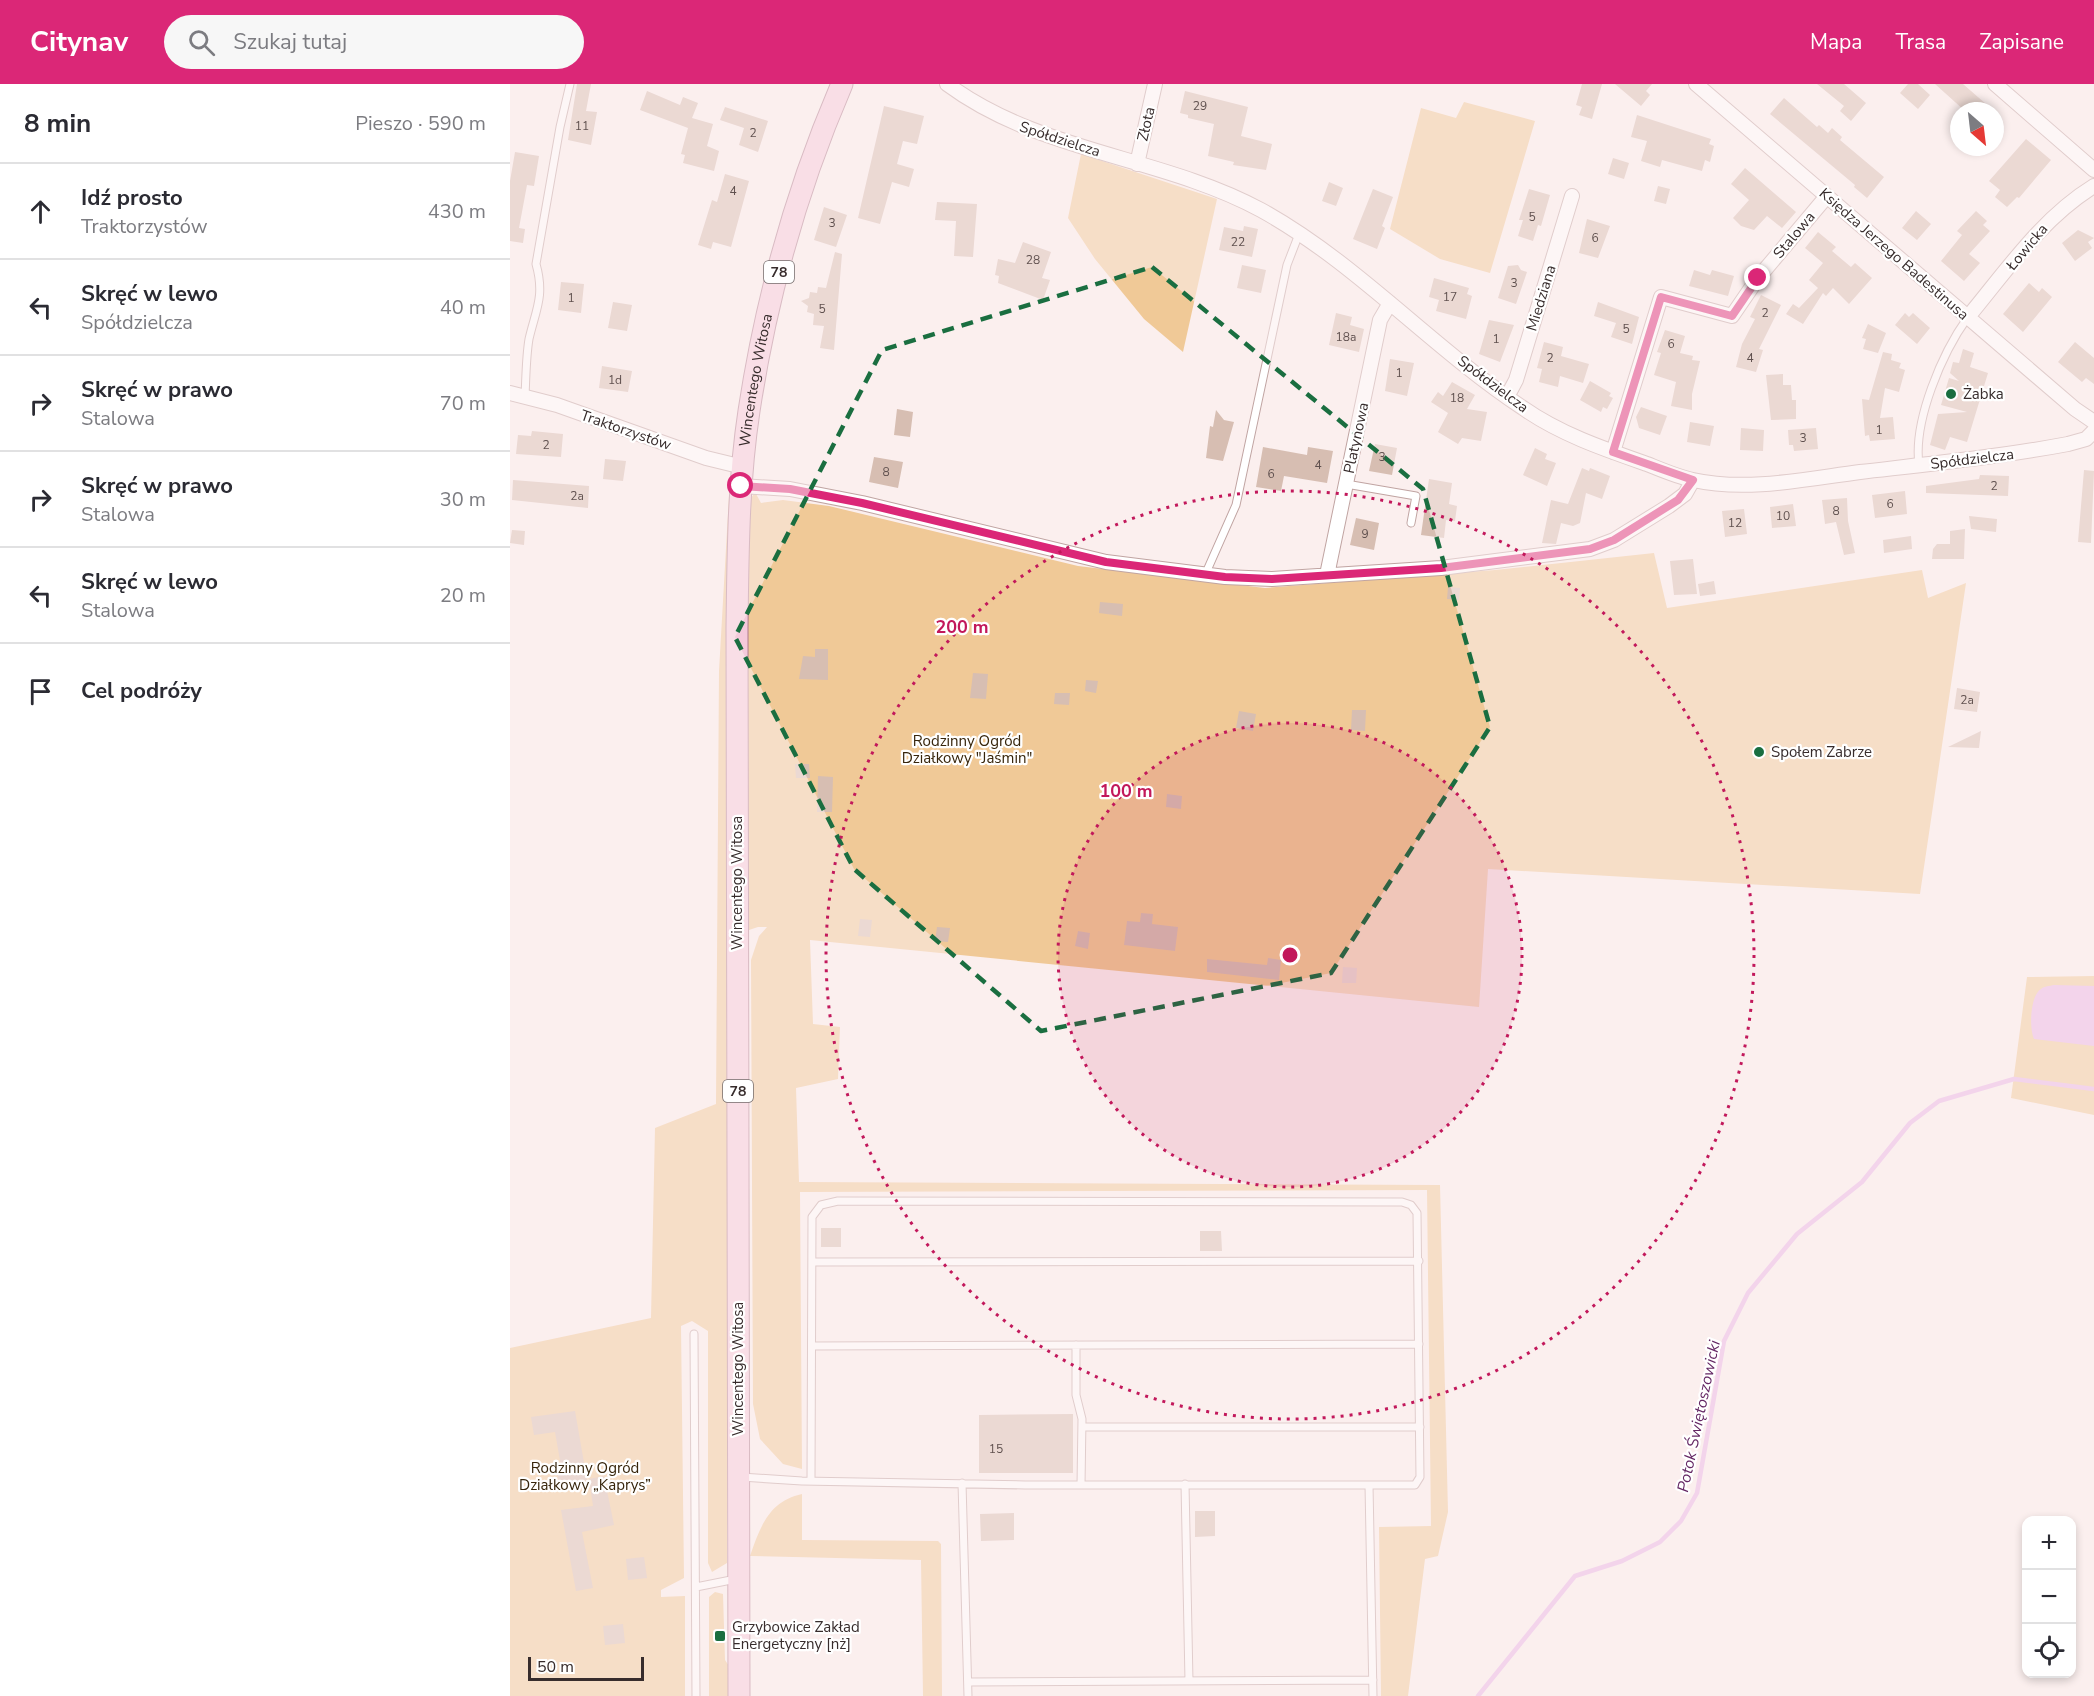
<!DOCTYPE html>
<html lang="pl">
<head>
<meta charset="utf-8">
<style>
  :root { --surface:#fff; --page:#f7f7f7; --text:#2b2b33; --muted:#7c7c81; --line:#e1e1e2; --accent:#db2777 }
  body { margin:0; font-family:"Nunito Sans",sans-serif; background:var(--page); color:var(--text) }
  .controls { position:absolute; right:18px; bottom:18px; display:grid; overflow:hidden; border-radius:12px; box-shadow:0 3px 9px #0003 }
  .controls button { width:54px; height:54px; display:grid; place-items:center; padding:0; border:0; border-bottom:2px solid var(--line); background:var(--surface); color:var(--text); font:30px sans-serif }
  .compass { position:absolute; left:1440px; top:18px; width:54px; height:54px; border-radius:50%; background:var(--surface); box-shadow:0 3px 9px #0003; rotate:152deg }
  .scale { position:absolute; left:18px; bottom:15px; width:116px; box-sizing:border-box; padding-left:6px; border:3px solid #372c2c; border-top:0; font-size:16px; line-height:21px; white-space:nowrap; color:#372c2c; -webkit-text-stroke:4px #fff; paint-order:stroke }
  .stop { position:absolute; width:18px; height:18px; margin:-14px; border:4px solid #db2777; border-radius:50%; background:#fff }
  .stop.end { background:#db2777; border-color:#fff; box-shadow:0 2px 6px #0008 }
  .list { margin:0; padding:0; list-style:none }
  h2 { display:flex; justify-content:space-between; align-items:center; height:78px; margin:0; padding:0 24px; font-size:26px }
  h2 small { font-size:20px; font-weight:400; color:var(--muted) }
  .list li { display:grid; grid-template-columns:39px 1fr auto; gap:18px; align-items:center; box-sizing:border-box; height:96px; padding:0 24px; border-top:2px solid var(--line) }
  .list b { display:block; font-size:22px; white-space:nowrap }
  .list p { margin:0; font-size:20px; white-space:nowrap; color:var(--muted) }
  .list em { font-size:20px; font-style:normal; color:var(--muted) }
  .icon { flex:none; width:33px; height:33px; fill:none; stroke:currentColor; stroke-width:2; stroke-linecap:round; stroke-linejoin:round }
  .map { position:relative; flex:none; width:1584px; height:1612px; overflow:hidden }
  header { display:flex; align-items:center; gap:36px; box-sizing:border-box; height:84px; padding:0 30px; background:var(--accent); color:#fff }
  header strong { font-size:28px }
  nav { display:flex; gap:33px; margin-inline-start:auto; font-size:21px }
  .search { width:420px; height:54px; background:var(--page); display:flex; align-items:center; gap:15px; box-sizing:border-box; padding:0 21px; border-radius:33px; color:var(--muted); font-size:22px }
  main { display:flex }
  aside { flex:1; background:var(--surface) }
  .map>svg:first-child { display:block }
  .green { fill:#f0c997 }
  .water { fill:#e8b4e7 }
  .lines { fill:none; stroke-linecap:round; stroke-linejoin:round }
  .stream { stroke:#e8b4e7; stroke-width:4.5 }
  .building { fill:#d7beb2 }
  .service-casing { stroke:#c0a4a2; stroke-width:9 }
  .minor-casing { stroke:#c0a4a2; stroke-width:16 }
  .primary-casing { stroke:#af7c8e; stroke-width:23 }
  .service { stroke:#fff; stroke-width:7 }
  .minor { stroke:#fff; stroke-width:14 }
  .primary { stroke:#f5cadb; stroke-width:21 }
  .route { stroke:#db2777; stroke-width:8 }
  .marked { fill:none; stroke:#1a6e40; stroke-width:4.5; stroke-dasharray:12 8; stroke-linejoin:round }
  .ring { fill:none; stroke:#c2185b; stroke-width:3; stroke-dasharray:3 6 }
  .poi-dot { fill:#1a6e40; stroke:#fff; stroke-width:2 }
  .labels { text-anchor:middle; stroke-width:4.5; stroke-linejoin:round; paint-order:stroke }
  .number-label { font-size:12px; fill:#5f504e }
  .shield { fill:#fff; stroke:#736b6b; stroke-width:1.5 }
  .shield-label { font-size:14px; font-weight:bold; fill:#372c2c }
  .street-label { font-size:15px; fill:#372c2c; stroke:#fff }
  .poi-label { font-size:15px; fill:#372c2c; stroke:#fff; text-anchor:start }
  .park-label { font-size:15px; fill:#37250b; stroke:#fff }
  .water-label { font-size:16px; font-style:italic; fill:#642764; stroke:#fff }
  .centre { fill:#c2185b; stroke:#fff; stroke-width:3 }
  .ring-label { font-size:18px; text-anchor:middle; font-weight:bold; fill:#c2185b; stroke:#fff; stroke-width:4.5; stroke-linejoin:round; paint-order:stroke }
</style>
</head>
<body>
<header>
<strong>Citynav</strong>
<div class="search"><svg class="icon" aria-label="search" viewBox="0 0 24 24"><circle cx="10" cy="10" r="6"/><path d="M15 15l6 6"/></svg>Szukaj tutaj</div>
<nav><a>Mapa</a><a>Trasa</a><a>Zapisane</a></nav>
</header>
<main>
<aside>
<h2>8 min<small>Pieszo · 590 m</small></h2>
<ul class="list">
<li><svg class="icon" aria-label="ahead" viewBox="0 0 24 24"><path d="M12 20V5M6 11l6-6 6 6"/></svg><div><b>Idź prosto</b><p>Traktorzystów</p></div><em>430 m</em></li>
<li><svg class="icon" aria-label="left" viewBox="0 0 24 24"><path d="M17 20v-9H6M10 6l-5 5 5 5"/></svg><div><b>Skręć w lewo</b><p>Spółdzielcza</p></div><em>40 m</em></li>
<li><svg class="icon" aria-label="right" viewBox="0 0 24 24"><path d="M7 20v-9h11M14 6l5 5-5 5"/></svg><div><b>Skręć w prawo</b><p>Stalowa</p></div><em>70 m</em></li>
<li><svg class="icon" aria-label="right" viewBox="0 0 24 24"><path d="M7 20v-9h11M14 6l5 5-5 5"/></svg><div><b>Skręć w prawo</b><p>Stalowa</p></div><em>30 m</em></li>
<li><svg class="icon" aria-label="left" viewBox="0 0 24 24"><path d="M17 20v-9H6M10 6l-5 5 5 5"/></svg><div><b>Skręć w lewo</b><p>Stalowa</p></div><em>20 m</em></li>
<li><svg class="icon" aria-label="arrive" viewBox="0 0 24 24"><path d="M6 21V4h12l-3 4 3 4H6"/></svg><div><b>Cel podróży</b></div></li>
</ul>
</aside>
<div class="map">
<svg width="1584" height="1612" viewBox="0 0 1584 1612">
  <rect width="100%" height="100%" fill="#fbefee"/>
  <path class="green" d="M954,18L1025,37L980,189L930,175L880,145L911,24L946,34Z
    M571,70L707,115L673,268L634,235L585,175L558,134Z
    M220,394L217,1479L202,1488L198,1479V1247L182,1237L171,1242L174,1494L151,1506V1513L175,1512V1612H0V1264L141,1234L145,1044L206,1020L209,587Z
    M245,408L251,419L273,416L319,422L568,482L755,504L985,486L1144,469L1157,524L1412,486L1418,514L1456,499L1410,810L978,785L969,923L300,856L303,940L330,943L328,995L286,1004L289,1098L930,1101L938,1428L928,1472L915,1475L898,1612H871L869,1443L921,1442L917,1106L290,1108L292,1385L273,1380L250,1355L243,1320L241,876L249,852L257,843H248L236,847L238,419Z
    M1584,892V1031L1501,1014L1517,893Z
    M292,1410V1456L428,1457L431,1460L432,1612H413L411,1476L240,1472C250,1443 259,1417 292,1410Z
    M205,1508L213,1510L215,1576L221,1585V1612H199V1513Z"/>
  <path class="water" d="M1544,901L1584,902V962L1524,955C1519,944 1520,912 1531,905C1534,902 1540,902 1544,901Z"/>
  <g class="lines">
    <path class="stream" d="M968,1612L1065,1492L1112,1477L1150,1458L1171,1437L1187,1409L1214,1257L1238,1209L1287,1150L1352,1098L1400,1039L1429,1017L1504,995L1584,1005"/>
  </g>
  <path class="building" d="M67,0H81L76,27L87,28L81,61L58,56Z
    M1072,0H1092L1082,35L1069,31L1072,23L1066,21Z
    M1105,0H1142L1136,7L1140,11L1131,22Z
    M1307,0H1334L1356,19L1341,37L1330,27L1334,22Z
    M1398,0H1408L1420,11L1408,25L1390,9Z
    M1425,0H1453L1484,27H1455Z
    M137,7L170,21L173,13L188,19L182,34L203,40L197,62L209,67L204,87L173,79L175,71L171,70L178,44L130,26Z
    M675,7L738,23L731,52L762,60L756,86L723,81L724,78L698,72L704,40L678,34V31L670,29Z
    M1274,14L1307,43L1309,41L1318,49L1322,44L1332,53L1330,56L1374,93L1357,114L1344,103L1345,101L1260,30Z
    M374,22L414,32L407,60L393,57L387,80L404,85L399,103L382,98L370,140L348,134Z
    M215,23L258,37L248,68L229,61L234,44L210,36Z
    M1127,31L1201,55L1199,60L1204,62L1200,78L1195,76L1192,87L1152,76L1150,83L1131,77L1137,57L1121,53Z
    M1516,55L1541,76L1509,114L1507,113L1497,123L1485,113L1490,106L1479,97Z
    M5,68L29,72L24,102L17,101L9,144L15,145L13,159L0,157V97Z
    M1103,74L1119,79L1114,95L1098,90Z
    M1235,84L1286,128L1272,144L1257,132L1244,146L1231,142L1223,134L1239,116L1221,100Z
    M215,90L239,97L221,163L203,158L201,165L188,161L202,116L207,118Z
    M819,98L833,104L826,122L812,117Z
    M1148,102L1160,105L1156,120L1144,117Z
    M863,105L883,113L872,142L875,144L867,165L843,155Z
    M1019,105L1040,111L1031,142L1028,141L1023,157L1008,152L1013,136H1009Z
    M427,118L467,120L463,173L444,172L446,137L425,136Z
    M314,123L337,131L326,163L304,156Z
    M1406,127L1421,140L1407,156L1392,144Z
    M1466,127L1477,137L1473,141L1480,147L1459,170L1470,179L1454,197L1431,177L1452,151L1447,147Z
    M1077,135L1100,142L1088,174L1069,169Z
    M734,142L748,145L742,173L709,166L714,143L733,147Z
    M1568,146L1584,154L1578,158L1582,164L1565,177L1552,159Z
    M1308,148L1326,163L1322,167L1341,183L1345,179L1362,194L1339,220L1323,204L1316,212L1313,209L1293,240L1276,230L1283,220L1289,224L1308,204L1299,196L1313,179L1295,164Z
    M513,158L541,168L532,194L540,196L533,216L488,199L489,192L485,191L488,175L505,179Z
    M325,168L332,170L324,266L310,264L314,242L303,241L304,230L297,228L298,222L291,217L299,214L300,208L307,209L308,203L316,204Z
    M732,181L756,186L751,209L727,204Z
    M1008,181L1011,186L1017,188L1006,220L988,214L998,182Z
    M1184,186L1200,191L1202,186L1224,192L1218,212L1179,202Z
    M924,194L959,204L957,210L962,212L956,235L926,227L929,216L919,213Z
    M51,198L74,200L71,229L48,226Z
    M1519,199L1529,208L1532,204L1542,213L1513,248L1493,230Z
    M1251,211L1271,221L1249,265L1253,266L1246,288L1226,283L1232,260L1245,235L1240,233Z
    M103,218L122,221L117,247L98,244Z
    M1088,218L1129,233L1122,260L1101,253L1106,239L1084,232Z
    M826,229L842,233L840,241L854,245L849,268L819,261Z
    M1395,229L1399,233L1403,229L1420,244L1407,260L1385,241Z
    M979,236L1004,241L990,278L969,270Z
    M1358,240L1376,249L1368,269L1353,265L1356,255L1352,254Z
    M1155,246L1175,252L1170,269L1183,272L1182,276L1190,277L1182,310V326L1161,322L1166,298L1144,291L1151,269L1147,268Z
    M1034,258L1053,263L1051,272L1079,280L1073,299L1050,292L1048,303L1029,298L1032,285L1027,284Z
    M1565,258L1584,274V300L1576,294L1572,298L1548,278Z
    M1453,265L1464,269L1460,283L1478,289L1457,358L1440,353L1435,366L1420,361L1428,330L1457,328L1431,321L1439,294L1449,297L1440,289L1443,278L1449,279Z
    M1373,268L1382,270L1381,276L1391,279L1389,284L1395,286L1389,308L1375,304L1370,334L1383,333L1385,355L1360,357L1359,351L1355,352L1352,315L1359,316Z
    M880,275L904,279L897,312L875,307Z
    M92,282L122,287L118,308L89,304Z
    M1273,290V301H1281L1282,316H1286V335L1261,336L1256,291Z
    M1080,297L1101,309L1099,312L1103,314L1097,325L1093,323L1091,328L1070,316Z
    M942,298L965,311L957,325L977,328L971,357L952,354L948,360L928,348L938,329L921,318L928,308L933,312Z
    M1131,323L1157,332L1150,351L1129,344L1126,333Z
    M387,325L403,328L400,353L384,351Z
    M706,326L714,336L724,338L713,377L696,374L700,342L703,343Z
    M1180,338L1204,342L1200,362L1177,358Z
    M1231,344L1254,346L1253,367L1230,366Z
    M1306,344L1308,365L1284,367L1283,361H1279L1278,346Z
    M22,347L53,350L51,373L6,370L8,351L21,352Z
    M865,360L887,364L882,391L859,387Z
    M753,363L797,371L798,363L823,367L817,399L774,392L771,407L746,403Z
    M1025,364L1037,370L1035,375L1046,379L1037,402L1013,391Z
    M364,373L393,378L388,404L359,398Z
    M95,375L116,377L113,397L93,395Z
    M1072,384L1079,387L1080,384L1100,392L1092,415L1076,409L1070,439L1063,442L1051,439L1046,460L1032,459L1041,416L1058,420Z
    M1574,386L1584,387L1581,459L1568,458Z
    M1470,391L1499,392L1498,412L1416,409V402L1469,395Z
    M919,395L942,399L939,420L947,422L945,437L936,436L934,454L911,451Z
    M3,396L79,402L78,424L2,416Z
    M1395,407L1397,430L1365,434L1362,411Z
    M1337,414L1338,437L1345,469L1334,471L1326,438L1315,440L1312,416Z
    M1283,420L1286,442L1262,444L1260,423Z
    M1234,425L1237,450L1215,453L1212,427Z
    M1459,432L1487,435L1486,448L1461,445Z
    M846,434L869,439L864,466L840,461Z
    M1455,445L1454,475H1422L1423,465L1427,460H1440V447Z
    M2,446L15,447L14,461L0,459Z
    M1401,452L1402,465L1374,469L1373,456Z
    M1183,475L1187,510L1164,511L1160,477Z
    M1204,497L1206,510L1190,512L1188,500Z
    M938,503L950,504L949,516L937,515Z
    M590,518L613,520L612,532L589,529Z
    M305,565H318V596L289,595L293,572L305,573Z
    M463,589L478,590L476,615L460,614Z
    M576,596L588,597L586,609L575,607Z
    M1447,604L1470,608L1467,628L1444,625Z
    M545,609H560L559,621L544,620Z
    M842,626H856L855,647L841,646Z
    M729,627L746,630L743,647L726,644Z
    M1471,647L1469,664L1438,663Z
    M285,680H299L300,694H286Z
    M308,692L323,693L322,728H307Z
    M657,710L672,712L671,725L656,723Z
    M631,829L643,830L642,840L668,843L665,867L614,861L617,837L630,838Z
    M350,835L362,836L360,853L348,852Z
    M427,843L440,844L438,858L425,857Z
    M568,847L580,849L578,865L565,862Z
    M758,874L771,876L769,896L697,888V875L757,881Z
    M833,883L847,884L846,899H832Z
    M311,1144H331V1163H311Z
    M690,1147H711L712,1167H690Z
    M65,1327L77,1396L50,1402L47,1389L52,1388L45,1348L24,1351L21,1333Z
    M563,1330V1389H469V1331Z
    M94,1392L104,1441L72,1448L83,1504L66,1507L51,1426L83,1422L79,1395Z
    M685,1427H705V1452L685,1453Z
    M504,1429V1456L471,1457L470,1430Z
    M134,1473L137,1494L118,1496L116,1475Z
    M113,1540L115,1559L95,1561L93,1542Z"/>
  <g class="lines">
    <g class="service-casing">
      <path id="service" d="M15,312C16,293 16,273 19,255C26,225 35,212 26,180L50,43L60,0
        M1409,381C1403,337 1432,269 1458,233
        M836,400L906,412L901,439
        M695,491L726,421L777,181L789,150
        M302,1178L909,1177
        M184,1250L186,1612
        M566,1261V1311L572,1335L571,1401
        M302,1262L909,1260
        M572,1343H910
        M231,1393L292,1397L515,1401H905L910,1393L907,1129L901,1121L892,1118L328,1117L311,1121L302,1133L301,1397
        M452,1399L458,1612
        M675,1400L679,1597
        M859,1401L863,1612
        M186,1503L226,1495
        M458,1598L863,1596"/>
    </g>
    <g class="minor-casing">
      <path id="minor" d="M437,0C530,69 651,72 751,126C847,179 922,264 1013,324C1050,350 1094,365 1137,380C1152,386 1168,393 1183,396C1237,408 1296,395 1350,388C1419,380 1489,373 1558,360L1576,355L1584,347
        M1186,0L1565,325L1584,338
        M1485,0L1584,86
        M627,80L645,0
        M1458,233C1497,186 1532,134 1584,102
        M0,309L47,321L196,374L233,383
        M997,313L1006,296L1062,112
        M1103,368L1151,213L1222,232L1248,194L1317,112
        M231,402L280,405L352,419L596,478L715,493L762,495L931,484L1080,465L1104,456L1159,422L1175,410L1183,396
        M817,491L870,236L880,219"/>
    </g>
    <g class="primary-casing">
      <g id="primary">
        <path id="s1" d="M229,1612L227,544C228,472 228,399 239,327C256,215 287,104 332,0"/>
      </g>
    </g>
    <use href="#service" class="service"/>
    <use href="#minor" class="minor"/>
    <use href="#primary" class="primary"/>
  </g>
  <g class="lines">
    <path class="route" d="M231,402L280,405L352,419L596,478L715,493L762,495L931,484L1080,465L1104,456L1168,416L1183,396L1103,368L1151,213L1222,232L1248,194"/>
  </g>
  <path d="M0 0H1584V1612H0ZM642,183L913,405L980,643L821,889L531,947L344,785L225,553L372,266Z" fill="#fbefee" fill-opacity=".55" fill-rule="evenodd"/>
  <path class="marked" d="M642,183L913,405L980,643L821,889L531,947L344,785L225,553L372,266Z"/>
  <circle cx="780" cy="871" r="232" fill="#c2185b" fill-opacity=".12"/>
  <g class="ring">
    <circle cx="780" cy="871" r="232"/>
    <circle cx="780" cy="871" r="464"/>
  </g>
  <g class="poi-dot">
    <circle cx="1441" cy="310" r="6"/>
    <circle cx="1249" cy="668" r="6"/>
    <rect x="204" y="1546" width="12" height="12" rx="3"/>
  </g>
  <g class="labels">
    <g class="number-label">
      <text x="690" y="26">29</text>
      <text x="72" y="46">11</text>
      <text x="243" y="53">2</text>
      <text x="223" y="111">4</text>
      <text x="1022" y="137">5</text>
      <text x="322" y="143">3</text>
      <text x="1085" y="158">6</text>
      <text x="728" y="162">22</text>
      <text x="523" y="180">28</text>
      <text x="1004" y="203">3</text>
      <text x="940" y="217">17</text>
      <text x="61" y="218">1</text>
      <text x="312" y="229">5</text>
      <text x="1255" y="233">2</text>
      <text x="1116" y="249">5</text>
      <text x="836" y="257">18a</text>
      <text x="986" y="259">1</text>
      <text x="1161" y="264">6</text>
      <text x="1040" y="278">2</text>
      <text x="1240" y="278">4</text>
      <text x="889" y="293">1</text>
      <text x="105" y="300">1d</text>
      <text x="947" y="318">18</text>
      <text x="1369" y="350">1</text>
      <text x="1293" y="358">3</text>
      <text x="36" y="365">2</text>
      <text x="872" y="377">3</text>
      <text x="808" y="385">4</text>
      <text x="376" y="392">8</text>
      <text x="761" y="394">6</text>
      <text x="1484" y="406">2</text>
      <text x="67" y="416">2a</text>
      <text x="1380" y="424">6</text>
      <text x="1326" y="431">8</text>
      <text x="1273" y="436">10</text>
      <text x="1225" y="443">12</text>
      <text x="855" y="454">9</text>
      <text x="1457" y="620">2a</text>
      <text x="486" y="1369">15</text>
    </g>
    <g class="shield">
      <rect x="254" y="177" width="30" height="22" rx="4.5"/>
      <rect x="213" y="996" width="30" height="22" rx="4.5"/>
    </g>
    <g class="shield-label">
      <text x="269" y="193">78</text>
      <text x="228" y="1012">78</text>
    </g>
    <g class="street-label">
      <text transform="translate(636 40) rotate(-77)" y="5">Złota</text>
      <text transform="translate(550 55) rotate(18)" y="5">Spółdzielcza</text>
      <text transform="translate(1284 151) rotate(-50)" y="5">Stalowa</text>
      <text transform="translate(1517 163) rotate(-50)" y="5">Łowicka</text>
      <text transform="translate(1384 170) rotate(41)" y="5">Księdza Jerzego Badestinusa</text>
      <text transform="translate(1031 214) rotate(-73)" y="5">Miedziana</text>
      <text dy="5" stroke="none"><textPath href="#s1" startOffset="1317">Wincentego Witosa</textPath></text>
      <text transform="translate(983 300) rotate(37)" y="5">Spółdzielcza</text>
      <text transform="translate(116 346) rotate(19)" y="5">Traktorzystów</text>
      <text transform="translate(846 354) rotate(-78)" y="5">Platynowa</text>
      <text transform="translate(1462 375) rotate(-7)" y="5">Spółdzielcza</text>
      <text transform="translate(227 799) rotate(-90)" y="5">Wincentego Witosa</text>
      <text transform="translate(228 1285) rotate(-90)" y="5">Wincentego Witosa</text>
    </g>
    <g class="poi-label">
      <text x="1453" y="315">Żabka</text>
      <text x="1261" y="673">Społem Zabrze</text>
      <text x="222" y="1548">Grzybowice Zakład<tspan x="222" dy="17">Energetyczny [nż]</tspan></text>
    </g>
    <g class="park-label">
      <text x="457" y="662">Rodzinny Ogród<tspan x="457" dy="17">Działkowy "Jaśmin"</tspan></text>
      <text x="75" y="1389">Rodzinny Ogród<tspan x="75" dy="17">Działkowy „Kaprys”</tspan></text>
    </g>
    <g class="water-label">
      <text transform="translate(1188 1332) rotate(-78)" y="6">Potok Świętoszowicki</text>
    </g>
  </g>
  <circle cx="780" cy="871" r="9" class="centre"/>
  <g class="ring-label">
    <text x="452" y="549">200 m</text>
    <text x="616" y="713">100 m</text>
  </g>
</svg>
<div class="controls">
<button>+</button>
<button>−</button>
<button><svg class="icon" aria-label="locate" viewBox="0 0 24 24"><circle cx="12" cy="12" r="6"/><path d="M12 2v4M12 18v4M2 12h4M18 12h4"/></svg></button>
</div>
<svg class="compass" viewBox="-18 -18 36 36"><path d="M0-13l5 13h-10z" fill="#e53935"/><path d="M0 13l5-13h-10z" fill="#7c7c81"/></svg>
<div class="scale">50 m</div>
<div class="stop" style="left:231px;top:402px"></div>
<div class="stop end" style="left:1248px;top:194px"></div>
</div>
</main>
</body>
</html>
